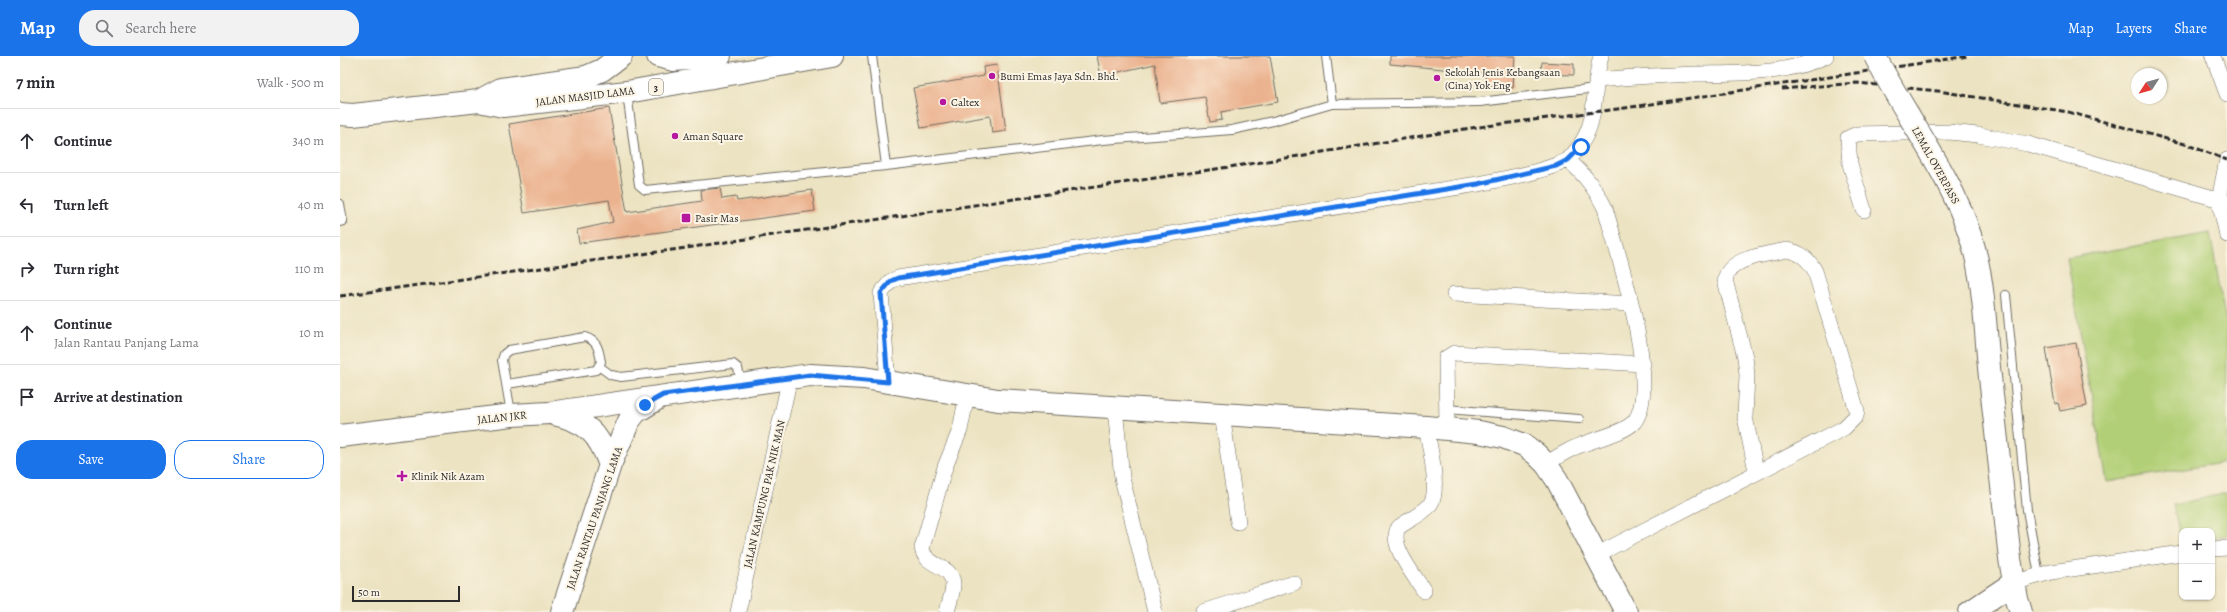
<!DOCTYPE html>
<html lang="en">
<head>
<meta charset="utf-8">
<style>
  :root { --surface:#fff; --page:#f2f2f3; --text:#2b2b33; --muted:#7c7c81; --line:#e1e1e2; --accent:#1a73e8 }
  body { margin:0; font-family:Alegreya,serif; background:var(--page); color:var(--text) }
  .controls { position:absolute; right:12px; bottom:12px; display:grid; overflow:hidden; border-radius:8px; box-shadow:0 1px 3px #0004 }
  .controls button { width:36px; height:36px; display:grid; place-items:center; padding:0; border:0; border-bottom:1px solid var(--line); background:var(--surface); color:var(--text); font:20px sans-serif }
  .compass { position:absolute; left:1791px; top:12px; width:36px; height:36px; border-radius:50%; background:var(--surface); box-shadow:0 1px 3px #0004; rotate:234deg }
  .scale { position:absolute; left:12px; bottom:10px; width:108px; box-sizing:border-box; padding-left:4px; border:2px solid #2b2b2b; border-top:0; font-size:11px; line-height:14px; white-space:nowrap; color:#2b2b2b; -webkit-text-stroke:3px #fcf5e5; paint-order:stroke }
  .stop { position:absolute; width:12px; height:12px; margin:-9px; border:3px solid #1a73e8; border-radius:50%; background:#fff }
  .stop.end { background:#1a73e8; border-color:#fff; box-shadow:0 1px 4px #0008 }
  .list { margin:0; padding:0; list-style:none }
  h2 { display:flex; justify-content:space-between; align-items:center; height:52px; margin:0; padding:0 16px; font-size:17px }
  h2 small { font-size:13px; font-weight:400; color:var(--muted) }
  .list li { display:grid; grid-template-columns:26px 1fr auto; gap:12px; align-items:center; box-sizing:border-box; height:64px; padding:0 16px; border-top:1px solid var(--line) }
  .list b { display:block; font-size:15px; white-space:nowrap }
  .list p { margin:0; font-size:13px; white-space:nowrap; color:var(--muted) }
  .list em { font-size:13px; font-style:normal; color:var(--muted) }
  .actions { display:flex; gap:8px; padding:12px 16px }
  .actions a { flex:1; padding:9px 0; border:1px solid var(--accent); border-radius:16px; text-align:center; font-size:14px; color:var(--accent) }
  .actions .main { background:var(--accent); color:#fff }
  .icon { flex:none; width:22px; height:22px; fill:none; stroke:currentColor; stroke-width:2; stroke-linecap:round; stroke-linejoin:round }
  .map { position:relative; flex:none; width:1887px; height:556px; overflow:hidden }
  header { display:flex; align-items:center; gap:24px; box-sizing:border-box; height:56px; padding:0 20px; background:var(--accent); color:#fff }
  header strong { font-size:19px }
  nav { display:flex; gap:22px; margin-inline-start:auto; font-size:14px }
  .search { width:280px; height:36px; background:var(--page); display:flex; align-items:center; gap:10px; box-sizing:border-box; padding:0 14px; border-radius:16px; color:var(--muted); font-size:15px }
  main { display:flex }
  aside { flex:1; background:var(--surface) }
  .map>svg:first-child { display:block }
  .green { fill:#b1cf76; stroke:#6e7d50 }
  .building { fill:#ebb28f }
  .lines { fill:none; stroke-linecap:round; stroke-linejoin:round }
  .lane-casing { stroke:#6f6b60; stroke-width:10 }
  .street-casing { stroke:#6f6b60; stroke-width:16 }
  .secondary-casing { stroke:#6f6b60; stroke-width:24 }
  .highway-casing { stroke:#6f6b60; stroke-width:24 }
  .lane { stroke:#fff; stroke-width:8 }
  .street { stroke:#fff; stroke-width:15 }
  .secondary { stroke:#fff; stroke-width:22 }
  .highway { stroke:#fff; stroke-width:22 }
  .rail { stroke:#2b2b2b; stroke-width:3; stroke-dasharray:6 3; stroke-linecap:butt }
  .secondary-bridge-casing { stroke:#6f6b60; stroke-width:24; stroke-linecap:butt }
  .secondary-bridge { stroke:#fff; stroke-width:22 }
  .route { stroke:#1a73e8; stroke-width:5 }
  .poi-dot { fill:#b5179e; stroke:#fcf5e5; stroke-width:1.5 }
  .labels { text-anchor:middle; stroke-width:4; stroke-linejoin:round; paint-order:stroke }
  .shield { fill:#fcf5e5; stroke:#6a6863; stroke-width:1 }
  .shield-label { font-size:10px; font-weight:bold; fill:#2b2b2b }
  .poi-label { font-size:11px; fill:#2b2b2b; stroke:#fcf5e5; text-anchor:start }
  .street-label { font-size:11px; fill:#2b2b2b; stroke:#fcf5e5 }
</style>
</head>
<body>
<header>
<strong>Map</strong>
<div class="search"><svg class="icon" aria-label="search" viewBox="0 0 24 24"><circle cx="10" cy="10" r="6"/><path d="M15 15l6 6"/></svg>Search here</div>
<nav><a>Map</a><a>Layers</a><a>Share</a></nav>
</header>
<main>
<aside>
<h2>7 min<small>Walk · 500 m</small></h2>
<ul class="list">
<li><svg class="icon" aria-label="ahead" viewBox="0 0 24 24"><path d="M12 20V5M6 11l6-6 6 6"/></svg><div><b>Continue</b></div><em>340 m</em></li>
<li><svg class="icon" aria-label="left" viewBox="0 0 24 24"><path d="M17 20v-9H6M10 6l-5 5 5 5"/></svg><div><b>Turn left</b></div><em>40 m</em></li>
<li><svg class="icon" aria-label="right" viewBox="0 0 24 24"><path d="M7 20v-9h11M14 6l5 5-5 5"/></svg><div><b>Turn right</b></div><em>110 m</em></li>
<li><svg class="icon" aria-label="ahead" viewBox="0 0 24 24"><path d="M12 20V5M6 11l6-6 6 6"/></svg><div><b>Continue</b><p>Jalan Rantau Panjang Lama</p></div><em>10 m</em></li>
<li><svg class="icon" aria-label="arrive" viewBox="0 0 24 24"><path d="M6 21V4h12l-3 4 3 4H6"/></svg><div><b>Arrive at destination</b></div></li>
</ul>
<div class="actions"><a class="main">Save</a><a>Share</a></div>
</aside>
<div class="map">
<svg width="1887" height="556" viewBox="0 0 1887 556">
  <rect width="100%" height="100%" fill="#fcf5e5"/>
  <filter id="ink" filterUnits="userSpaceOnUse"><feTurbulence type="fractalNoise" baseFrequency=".025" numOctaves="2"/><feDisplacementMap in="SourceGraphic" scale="8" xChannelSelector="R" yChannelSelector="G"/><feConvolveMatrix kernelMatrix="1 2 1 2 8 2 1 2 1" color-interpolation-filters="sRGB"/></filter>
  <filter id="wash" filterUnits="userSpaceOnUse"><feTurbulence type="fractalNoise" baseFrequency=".012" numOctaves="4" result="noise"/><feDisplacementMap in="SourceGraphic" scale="16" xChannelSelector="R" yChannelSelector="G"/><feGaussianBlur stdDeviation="0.9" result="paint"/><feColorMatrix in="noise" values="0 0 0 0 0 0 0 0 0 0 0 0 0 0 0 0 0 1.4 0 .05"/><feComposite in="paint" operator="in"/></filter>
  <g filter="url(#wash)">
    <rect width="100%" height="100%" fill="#ece3c2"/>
    <path class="green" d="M1870,177L1887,272V406L1767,426L1727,202Z
      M1887,437V479L1872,482V475H1842V489L1833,449Z"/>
    <g id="blocks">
      <path class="building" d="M757,0H930L938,46L881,56L882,64L870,66L865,41L820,47L815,8L761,20Z
        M1050,0H1175L1173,32L1145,29L1146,17L1050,8Z
        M1202,6L1234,8V19L1201,18Z
        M657,9L666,75L652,77L650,60L581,72L573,32L644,20L643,11Z
        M269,52L287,156L362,145L361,134L380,132L382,143L396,141L397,145L472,134L475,155L239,187L237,174L273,166L269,144L184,157L169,68Z
        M1736,287L1747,350L1720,355L1718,347L1715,348L1706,292Z"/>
    </g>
  </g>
  <g filter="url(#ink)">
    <use href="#blocks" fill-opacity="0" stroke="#6f6b60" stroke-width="1"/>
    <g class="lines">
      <g class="lane-casing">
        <path id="lane" d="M986,0L992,48
          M287,37L299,129L305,134L546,110L532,0
          M546,110L763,84L892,74L933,65L992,48L1140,46L1256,32
          M0,148L3,165L0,166
          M1666,239L1687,454L1699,519
          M260,311L271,319L281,321L393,308L398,312L401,327
          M167,328L256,314L261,306C259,294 258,285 245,281L169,294L164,298L162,304L171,357
          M1106,353L1239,363"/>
      </g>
      <g class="street-casing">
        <path id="street" d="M1873,0L1887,38
          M1256,24C1290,21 1323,19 1357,18C1399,17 1447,19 1486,0
          M1228,104C1262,70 1250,41 1261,0
          M1887,104L1879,144L1887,179
          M1524,154L1510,108L1508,82L1517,78L1609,76L1638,79L1688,88L1887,146
          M1114,238L1291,248
          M548,326L541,237L551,225L558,222L1138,128C1168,122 1200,117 1228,104C1245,119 1255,132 1265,152C1277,195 1322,331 1294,366C1284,377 1255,383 1241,389C1229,393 1217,401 1206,408
          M775,352L782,422L815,556
          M882,358L898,466
          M1107,373L1106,302L1114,297L1303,308
          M1872,493L1887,492
          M1256,499L1504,372L1516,360L1517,355L1475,215C1468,202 1460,196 1446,194C1426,199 1389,201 1385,224L1405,301L1407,319L1405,361L1416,415
          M1673,527L1711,516L1842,497
          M1084,535C1075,520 1047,487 1059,471C1068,464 1085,457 1091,447C1100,433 1089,387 1086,371
          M398,556L450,321
          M607,556C609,547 613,537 613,528C612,507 585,512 582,492L605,411L620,374L627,339
          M863,556L954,527"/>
      </g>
      <g class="secondary-casing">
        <path id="secondary" d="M1650,321L1670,503L1677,543L1681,556
          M214,358C247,365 259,378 270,409
          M0,380L172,359L209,357L470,319L524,322L658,344L1086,371L1139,376L1163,381L1184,389L1196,398L1206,408L1217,424L1286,556
          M222,556L270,409L289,365L296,356L317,343
          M1630,556L1673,527"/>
      </g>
      <g class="highway-casing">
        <path id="highway" d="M318,0L334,4L380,0
          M139,45L161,33L246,21L262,14L281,0
          M0,58L13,59L139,45L163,50L287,36L492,0"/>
      </g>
      <use href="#lane" class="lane"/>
      <use href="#street" class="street"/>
      <use href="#secondary" class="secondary"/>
      <use href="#highway" class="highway"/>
      <path class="rail" d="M1442,33L1517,27L1598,35L1728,56L1845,88L1887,104
        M0,240L353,191L909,108L1131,72L1285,52L1628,0"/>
      <g class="secondary-bridge-casing">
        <path id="secondary-bridge" d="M1535,0C1566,62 1610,116 1631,182C1645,225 1645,276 1650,321"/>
      </g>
      <use href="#secondary-bridge" class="secondary-bridge"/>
    </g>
  </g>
  <g class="lines" filter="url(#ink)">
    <path class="route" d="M305,349L323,339L470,319L548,326L541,237L551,225L558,222L1138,128L1216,110L1228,104L1241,91"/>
  </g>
  <g class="poi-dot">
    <circle cx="652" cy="20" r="4"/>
    <circle cx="1097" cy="22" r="4"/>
    <circle cx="603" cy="46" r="4"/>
    <circle cx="335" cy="80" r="4"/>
    <rect x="341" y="157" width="10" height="10" rx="2"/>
    <path d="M60 414h4v4h4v4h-4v4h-4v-4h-4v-4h4z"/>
  </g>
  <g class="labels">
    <rect class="shield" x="309" y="23" width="14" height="16" rx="3"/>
    <g class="shield-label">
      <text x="316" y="35">3</text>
    </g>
    <g class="poi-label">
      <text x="1105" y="20">Sekolah Jenis Kebangsaan<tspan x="1105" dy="13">(Cina) Yok Eng</tspan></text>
      <text x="660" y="24">Bumi Emas Jaya Sdn. Bhd.</text>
      <text x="611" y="50">Caltex</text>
      <text x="343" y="84">Aman Square</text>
      <text x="355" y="166">Pasir Mas</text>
      <text x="71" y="424">Klinik Nik Azam</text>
    </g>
    <g class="street-label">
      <text transform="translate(245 40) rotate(-7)" y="4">JALAN MASJID LAMA</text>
      <text transform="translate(1596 109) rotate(61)" y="4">LEMAL OVERPASS</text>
      <text transform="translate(162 361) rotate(-6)" y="4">JALAN JKR</text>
      <text transform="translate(424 438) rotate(-77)" y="4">JALAN KAMPUNG PAK NIK MAN</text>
      <text transform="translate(254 462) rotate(-71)" y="4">JALAN RANTAU PANJANG LAMA</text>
    </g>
  </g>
</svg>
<div class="controls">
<button>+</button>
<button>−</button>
</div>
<svg class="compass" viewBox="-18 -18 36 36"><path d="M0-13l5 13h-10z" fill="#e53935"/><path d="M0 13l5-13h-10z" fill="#7c7c81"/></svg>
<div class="scale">50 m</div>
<div class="stop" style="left:1241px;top:91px"></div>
<div class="stop end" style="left:305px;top:349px"></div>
</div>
</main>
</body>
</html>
